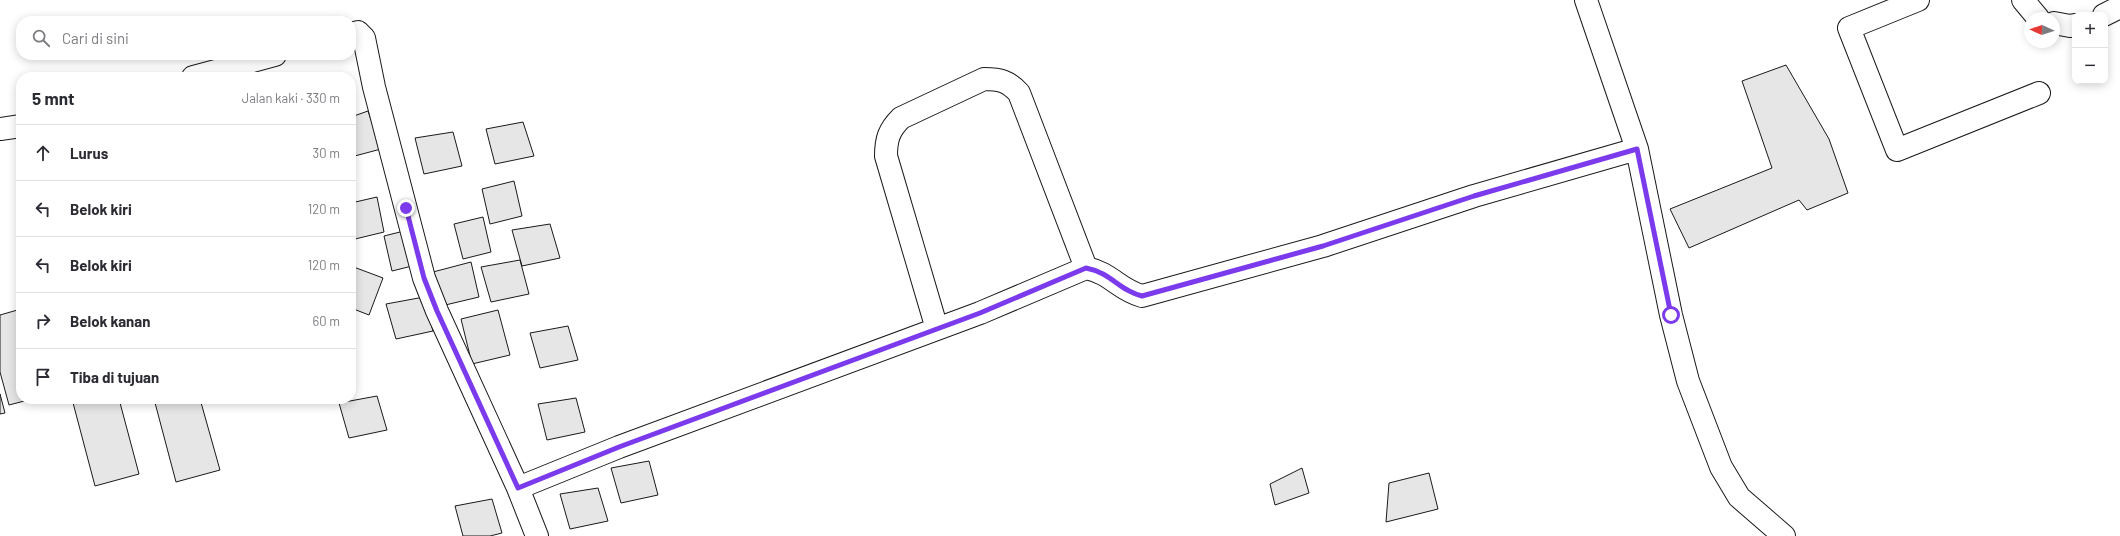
<!DOCTYPE html>
<html lang="id">
<head>
<meta charset="utf-8">
<style>
  :root { --surface:#fff; --page:#f7f7f7; --text:#2b2b33; --muted:#7c7c81; --line:#e1e1e2 }
  body { margin:0; font-family:Barlow,sans-serif; background:var(--page); color:var(--text) }
  .controls { position:absolute; right:12px; top:12px; display:grid; overflow:hidden; border-radius:8px; box-shadow:0 2px 10px #0003 }
  .controls button { width:36px; height:36px; display:grid; place-items:center; padding:0; border:0; border-bottom:1px solid var(--line); background:var(--surface); color:var(--text); font:20px sans-serif }
  .compass { position:absolute; left:2024px; top:12px; width:36px; height:36px; border-radius:50%; background:var(--surface); box-shadow:0 2px 10px #0003; rotate:273deg }
  .stop { position:absolute; width:12px; height:12px; margin:-9px; border:3px solid #7c3aed; border-radius:50%; background:#fff }
  .stop.end { background:#7c3aed; border-color:#fff; box-shadow:0 1px 4px #0008 }
  .list { margin:0; padding:0; list-style:none }
  h2 { display:flex; justify-content:space-between; align-items:center; height:52px; margin:0; padding:0 16px; font-size:17px }
  h2 small { font-size:13px; font-weight:400; color:var(--muted) }
  .list li { display:grid; grid-template-columns:26px 1fr auto; gap:12px; align-items:center; box-sizing:border-box; height:56px; padding:0 16px; border-top:1px solid var(--line) }
  .list b { display:block; font-size:15px; white-space:nowrap }
  .list em { font-size:13px; font-style:normal; color:var(--muted) }
  .icon { flex:none; width:22px; height:22px; fill:none; stroke:currentColor; stroke-width:2; stroke-linecap:round; stroke-linejoin:round }
  .map { position:relative; flex:none; width:2120px; height:536px; overflow:hidden }
  .search { position:absolute; background:var(--surface); box-shadow:0 2px 10px #0003; left:16px; top:16px; width:340px; height:44px; display:flex; align-items:center; gap:10px; box-sizing:border-box; padding:0 14px; border-radius:16px; color:var(--muted); font-size:15px }
  .panel { position:absolute; background:var(--surface); box-shadow:0 2px 10px #0003; left:16px; top:72px; width:340px; height:332px; border-radius:16px }
  .map>svg:first-child { display:block }
  .building { fill:#e6e6e6; stroke:#1a1a1a }
  .lines { fill:none; stroke-linecap:round; stroke-linejoin:round }
  .minor-casing { stroke:#1a1a1a; stroke-width:24 }
  .minor { stroke:#fff; stroke-width:22 }
  .route { stroke:#7c3aed; stroke-width:5 }
</style>
</head>
<body>
<div class="map">
<svg width="2120" height="536" viewBox="0 0 2120 536">
  <rect width="100%" height="100%" fill="#fff"/>
  <path class="building" d="M1786,65L1829,139L1848,193L1807,210L1799,200L1689,248L1670,209L1772,168L1742,81Z
    M368,111L381,149L351,157V117Z
    M523,122L534,156L495,164L486,129Z
    M453,132L462,166L424,174L415,138Z
    M514,181L522,216L490,224L482,189Z
    M377,197L384,232L351,240V203Z
    M483,217L491,252L463,259L454,224Z
    M550,224L560,258L522,266L512,230Z
    M408,230L416,265L392,271L384,236Z
    M520,260L529,294L491,302L481,267Z
    M471,262L479,297L441,306L433,272Z
    M351,266L383,278L369,315L351,308Z
    M424,297L433,331L396,339L386,304Z
    M21,309V399H32L9,405L0,372V315Z
    M498,310L510,355L472,364L461,319Z
    M568,326L578,360L540,368L530,333Z
    M0,394L5,413L0,414Z
    M377,396L387,430L349,438L339,403Z
    M576,398L585,432L547,440L538,404Z
    M72,399H119L139,474L95,486Z
    M154,399H200L220,470L176,482Z
    M649,461L658,495L621,503L611,468Z
    M1302,468L1309,493L1275,505L1270,484Z
    M1429,473L1438,509L1386,522L1389,483Z
    M598,488L608,521L570,529L560,494Z
    M492,499L502,533L490,536H463L455,506Z"/>
  <g class="lines">
    <g class="minor-casing">
      <path id="minor" d="M1586,0L1637,149L1671,315L1688,381L1721,467L1739,497L1784,536
        M1918,0L1849,28L1897,150L2039,93
        M2023,0L2038,18
        M2104,15L2120,7
        M2054,23L2070,26L2075,25
        M351,34L358,32L364,38L374,87L424,278L437,311L518,488L537,536
        M193,77L275,55
        M0,129L21,126
        M937,329L886,156C886,139 889,130 901,118L984,79C1000,79 1008,81 1019,93L1086,268
        M518,488L619,447L980,313L1086,268C1111,273 1119,290 1142,296L1323,246L1474,196L1637,149"/>
    </g>
    <use href="#minor" class="minor"/>
  </g>
  <g class="lines">
    <path class="route" d="M406,208L424,278L437,311L518,488L619,447L980,313L1086,268C1112,273 1118,290 1142,296L1323,246L1474,196L1637,149L1671,315"/>
  </g>
</svg>
<div class="controls">
<button>+</button>
<button>−</button>
</div>
<svg class="compass" viewBox="-18 -18 36 36"><path d="M0-13l5 13h-10z" fill="#e53935"/><path d="M0 13l5-13h-10z" fill="#7c7c81"/></svg>
<div class="stop" style="left:1671px;top:315px"></div>
<div class="stop end" style="left:406px;top:208px"></div>
<div class="search"><svg class="icon" aria-label="search" viewBox="0 0 24 24"><circle cx="10" cy="10" r="6"/><path d="M15 15l6 6"/></svg>Cari di sini</div>
<section class="panel">
<h2>5 mnt<small>Jalan kaki · 330 m</small></h2>
<ul class="list">
<li><svg class="icon" aria-label="ahead" viewBox="0 0 24 24"><path d="M12 20V5M6 11l6-6 6 6"/></svg><div><b>Lurus</b></div><em>30 m</em></li>
<li><svg class="icon" aria-label="left" viewBox="0 0 24 24"><path d="M17 20v-9H6M10 6l-5 5 5 5"/></svg><div><b>Belok kiri</b></div><em>120 m</em></li>
<li><svg class="icon" aria-label="left" viewBox="0 0 24 24"><path d="M17 20v-9H6M10 6l-5 5 5 5"/></svg><div><b>Belok kiri</b></div><em>120 m</em></li>
<li><svg class="icon" aria-label="right" viewBox="0 0 24 24"><path d="M7 20v-9h11M14 6l5 5-5 5"/></svg><div><b>Belok kanan</b></div><em>60 m</em></li>
<li><svg class="icon" aria-label="arrive" viewBox="0 0 24 24"><path d="M6 21V4h12l-3 4 3 4H6"/></svg><div><b>Tiba di tujuan</b></div></li>
</ul>
</section>
</div>
</body>
</html>
